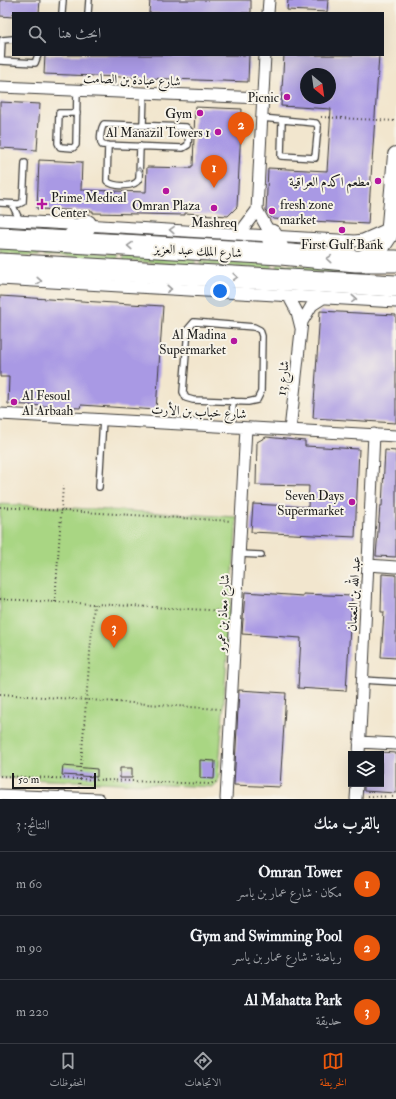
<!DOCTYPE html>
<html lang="ar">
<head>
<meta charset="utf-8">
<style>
  :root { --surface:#171b24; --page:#242831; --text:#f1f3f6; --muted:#9ea1a6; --line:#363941; --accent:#ea580c }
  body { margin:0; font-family:"IM FELL Double Pica",Amiri,serif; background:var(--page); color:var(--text); direction:rtl }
  .controls { position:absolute; right:12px; bottom:12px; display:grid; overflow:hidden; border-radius:0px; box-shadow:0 4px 16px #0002 }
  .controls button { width:36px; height:36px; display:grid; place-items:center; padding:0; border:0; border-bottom:1px solid var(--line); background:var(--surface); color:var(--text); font:20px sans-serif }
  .compass { position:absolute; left:300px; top:68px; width:36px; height:36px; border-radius:50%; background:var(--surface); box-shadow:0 4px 16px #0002; rotate:151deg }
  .scale { position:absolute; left:12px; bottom:10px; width:84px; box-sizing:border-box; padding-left:4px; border:2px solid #1c1c1c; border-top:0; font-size:11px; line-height:14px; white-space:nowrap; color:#1c1c1c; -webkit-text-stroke:3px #f7f3e8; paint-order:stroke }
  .you { position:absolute; left:220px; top:291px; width:14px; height:14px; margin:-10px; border:3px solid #fff; border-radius:50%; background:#1a73e8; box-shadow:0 0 0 6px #1a73e833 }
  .badge { display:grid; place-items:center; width:26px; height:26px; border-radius:50%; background:var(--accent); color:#fff; font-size:13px; font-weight:700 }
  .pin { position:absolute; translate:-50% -33px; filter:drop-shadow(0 1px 2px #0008) }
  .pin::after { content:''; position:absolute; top:21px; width:14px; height:12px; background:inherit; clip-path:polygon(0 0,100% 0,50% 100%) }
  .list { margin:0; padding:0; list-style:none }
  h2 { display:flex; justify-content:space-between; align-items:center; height:52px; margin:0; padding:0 16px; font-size:17px }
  h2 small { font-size:13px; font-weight:400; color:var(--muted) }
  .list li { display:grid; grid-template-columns:26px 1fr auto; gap:12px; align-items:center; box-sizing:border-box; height:64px; padding:0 16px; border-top:1px solid var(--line) }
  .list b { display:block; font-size:15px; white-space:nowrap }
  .list p { margin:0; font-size:13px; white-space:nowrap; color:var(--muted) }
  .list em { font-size:13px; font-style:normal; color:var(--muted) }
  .icon { flex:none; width:22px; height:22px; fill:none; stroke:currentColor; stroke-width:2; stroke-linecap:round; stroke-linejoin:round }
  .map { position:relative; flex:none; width:396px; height:799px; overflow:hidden; direction:ltr }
  .search { position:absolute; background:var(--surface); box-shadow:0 4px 16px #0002; left:12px; right:12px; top:12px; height:44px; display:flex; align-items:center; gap:10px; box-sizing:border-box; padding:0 14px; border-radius:0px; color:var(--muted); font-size:15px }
  .sheet { height:244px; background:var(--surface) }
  nav { display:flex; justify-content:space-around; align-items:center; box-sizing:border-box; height:56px; border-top:1px solid var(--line); background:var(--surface); font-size:11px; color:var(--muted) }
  nav a { display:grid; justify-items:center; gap:2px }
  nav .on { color:var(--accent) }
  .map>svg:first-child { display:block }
  .green { fill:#a9d683; stroke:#627950 }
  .building { fill:#a999e4; fill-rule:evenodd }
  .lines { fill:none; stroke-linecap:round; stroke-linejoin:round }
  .lane-casing { stroke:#3c3a37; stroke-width:8 }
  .street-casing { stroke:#3c3a37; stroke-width:13 }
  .secondary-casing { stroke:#3c3a37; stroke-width:18 }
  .highway-casing { stroke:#3c3a37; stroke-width:23 }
  .path { stroke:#3c3a37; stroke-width:2; stroke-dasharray:1 3; stroke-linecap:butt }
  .lane { stroke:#fff; stroke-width:5.5 }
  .street { stroke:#fff; stroke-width:11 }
  .secondary { stroke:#fff; stroke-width:16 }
  .highway { stroke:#fff; stroke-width:21 }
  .oneway { stroke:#999 }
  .poi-dot { fill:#b5179e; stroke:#f7f3e8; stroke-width:1.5 }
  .labels { text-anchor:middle; stroke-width:4; stroke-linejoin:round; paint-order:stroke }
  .street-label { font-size:13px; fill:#1c1c1c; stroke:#f7f3e8 }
  .poi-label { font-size:13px; fill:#1c1c1c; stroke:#f7f3e8; text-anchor:end }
</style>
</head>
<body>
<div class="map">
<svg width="396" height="799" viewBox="0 0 396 799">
  <rect width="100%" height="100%" fill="#f7f3e8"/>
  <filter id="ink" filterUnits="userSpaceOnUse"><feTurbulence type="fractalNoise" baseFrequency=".025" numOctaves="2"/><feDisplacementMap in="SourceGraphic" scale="8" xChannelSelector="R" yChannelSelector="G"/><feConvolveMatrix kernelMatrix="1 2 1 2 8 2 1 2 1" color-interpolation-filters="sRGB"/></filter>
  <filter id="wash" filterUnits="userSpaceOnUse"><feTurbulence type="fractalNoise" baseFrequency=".012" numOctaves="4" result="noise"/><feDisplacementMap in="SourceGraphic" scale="16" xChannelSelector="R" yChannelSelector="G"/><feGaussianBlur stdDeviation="0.9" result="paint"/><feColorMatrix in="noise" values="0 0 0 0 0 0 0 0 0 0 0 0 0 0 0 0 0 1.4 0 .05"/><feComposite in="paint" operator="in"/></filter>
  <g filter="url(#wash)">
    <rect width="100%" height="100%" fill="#f2e6ce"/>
    <path class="green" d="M0,248L39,250V256L0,254Z
      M45,250L117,254L116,260L44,256Z
      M123,255L195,259V265L122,261Z
      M200,260L272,264V269L200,265Z
      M278,264L350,268L349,274L277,270Z
      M0,504L237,517L218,782L213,787L0,778Z"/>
    <g id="blocks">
      <path class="building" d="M0,0H40L39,13H13V17L0,16Z
        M150,0H251V13H149Z
        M288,0H328L327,12L287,10Z
        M45,55H249L248,82L44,74Z
        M284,55H379L368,224L273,219L266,211L268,168L327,171L331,109L281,106ZM306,74H333L332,98H306Z
        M0,102L40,104L37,150L0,148Z
        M195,107L242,109L237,207L228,216L185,213V215L93,213V211L37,209L39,160L82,162L81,190L146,192L147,167L191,168V166H193Z
        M0,296L163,306L156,410L81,405L80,408L8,404L9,377H0Z
        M320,311L396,315V423L313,418Z
        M266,437L305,441V446L359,449L355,537L251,532L253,504L308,507L309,486L256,485L257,442Z
        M385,450L396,451V557L376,556L380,506H382Z
        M382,574L396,575V658L381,657L384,612H381Z
        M245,592L303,596V594L352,596L346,691L298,688L301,638L242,634Z
        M239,690L286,693L280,787L234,785Z
        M381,752L396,753V793L364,791V784H381Z
        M200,760L215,761L214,779L200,778Z
        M63,766L97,769V777L62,775Z
        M120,768H132V778H120Z"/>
    </g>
  </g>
  <g filter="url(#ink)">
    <use href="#blocks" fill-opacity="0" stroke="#3c3a37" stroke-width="1"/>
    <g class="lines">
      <g class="lane-casing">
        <path id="lane" d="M62,13L63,0
          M88,13L89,0
          M0,61L35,63L38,55
          M1,61L2,40L13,39
          M77,113H59L58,143L60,147L73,148L76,145L77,90
          M262,118L315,123H316L318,127L315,158L281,156L282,120
          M104,124L186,127L189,130L188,145L183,148L102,145C99,140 101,128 104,124Z
          M143,125L144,93
          M108,145L107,181C113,187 135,188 139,179L140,146
          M0,203L19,204L23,202L25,163
          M12,204L20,221
          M194,322L254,327L260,330L262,336L261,392L257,400L248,402L193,400L186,398L183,392L188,329Z
          M232,427L233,401
          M99,487L103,419
          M239,554L261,555
          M362,680L396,682"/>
      </g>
      <g class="street-casing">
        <path id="street" d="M268,13L269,0
          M0,87L263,98
          M257,210L271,235
          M0,220L355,241L363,240L390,228
          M239,234L257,210L265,55
          M0,279L396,302
          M289,297L297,312L301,328
          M0,414L396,436
          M290,430L302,322L312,305L323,298
          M368,565L396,567
          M359,742L396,744
          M359,754L374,434
          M0,795L99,799
          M226,799L246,428
          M356,799L357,784"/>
      </g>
      <g class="secondary-casing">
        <path id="secondary" d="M357,261L381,248L389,236L396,155"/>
      </g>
      <g class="highway-casing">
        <path id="highway" d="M271,235L281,254
          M0,238L281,254L356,261H396
          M69,242L86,225
          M0,264L396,286"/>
      </g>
      <path class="path" d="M321,117L396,121
        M0,507L231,521
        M0,599L226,611
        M55,602L63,486
        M0,694L220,709
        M0,776L209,784L216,782
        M79,788L94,604
        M368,796L396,797"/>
      <use href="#lane" class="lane"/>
      <use href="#street" class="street"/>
      <use href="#secondary" class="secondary"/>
      <use href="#highway" class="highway"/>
    </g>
    <defs><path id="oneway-chevron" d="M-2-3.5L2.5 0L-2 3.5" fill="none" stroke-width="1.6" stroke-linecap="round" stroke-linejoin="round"/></defs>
    <g class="oneway">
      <use href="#oneway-chevron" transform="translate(139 170) rotate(-88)"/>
      <use href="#oneway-chevron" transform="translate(172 230) rotate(-177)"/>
      <use href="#oneway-chevron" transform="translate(130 246) rotate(-177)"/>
      <use href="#oneway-chevron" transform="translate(329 259) rotate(-175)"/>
      <use href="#oneway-chevron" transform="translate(235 277) rotate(3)"/>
      <use href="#oneway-chevron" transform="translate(39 281) rotate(3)"/>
      <use href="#oneway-chevron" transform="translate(169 289) rotate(4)"/>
      <use href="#oneway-chevron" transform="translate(354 299) rotate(3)"/>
    </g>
  </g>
  <g class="poi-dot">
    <circle cx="287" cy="97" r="4"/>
    <circle cx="200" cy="113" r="4"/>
    <circle cx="218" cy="132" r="4"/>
    <circle cx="378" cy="181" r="4"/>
    <circle cx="166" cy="191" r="4"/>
    <path d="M40 198h4v4h4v4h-4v4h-4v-4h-4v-4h4z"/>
    <circle cx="214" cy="208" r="4"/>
    <circle cx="272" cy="211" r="4"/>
    <circle cx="342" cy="230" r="4"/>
    <circle cx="234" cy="341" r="4"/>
    <circle cx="14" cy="402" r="4"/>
    <circle cx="352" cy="502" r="4"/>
  </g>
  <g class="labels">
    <g class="street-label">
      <text transform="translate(132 79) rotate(2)" y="5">شارع عبادة بن الصامت</text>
      <text transform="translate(198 250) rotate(3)" y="5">شارع الملك عبد العزيز</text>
      <text transform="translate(282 378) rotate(-84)" y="5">شارع 13</text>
      <text transform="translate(199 411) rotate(3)" y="5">شارع خباب بن الأرت</text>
      <text transform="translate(353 594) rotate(-87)" y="5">عبد الله بن النعمان</text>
      <text transform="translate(222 613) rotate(-87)" y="5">شارع معاذ بن عمرو</text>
    </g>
    <g class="poi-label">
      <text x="279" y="102">Picnic</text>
      <text x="192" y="118">Gym</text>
      <text x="210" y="137">Al Manazil Towers 1</text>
      <text x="370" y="186">مطعم اكدم العراقية</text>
      <text x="51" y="202" text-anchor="start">Prime Medical<tspan x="51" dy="15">Center</tspan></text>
      <text x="280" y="209" text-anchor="start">fresh zone<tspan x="280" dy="15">market</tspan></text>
      <text x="166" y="210" text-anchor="middle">Omran Plaza</text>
      <text x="214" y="227" text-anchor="middle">Mashreq</text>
      <text x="342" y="249" text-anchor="middle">First Gulf Bank</text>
      <text x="226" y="339">Al Madina<tspan x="226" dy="15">Supermarket</tspan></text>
      <text x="22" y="400" text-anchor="start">Al Fesoul<tspan x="22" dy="15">Al Arbaah</tspan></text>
      <text x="344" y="500">Seven Days<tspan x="344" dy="15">Supermarket</tspan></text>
    </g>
  </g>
</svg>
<div class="controls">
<button><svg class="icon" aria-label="layers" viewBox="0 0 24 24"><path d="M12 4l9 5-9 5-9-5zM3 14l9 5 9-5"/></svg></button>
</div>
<svg class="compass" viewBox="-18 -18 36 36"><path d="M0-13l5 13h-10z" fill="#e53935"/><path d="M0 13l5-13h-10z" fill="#9ea1a6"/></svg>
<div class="scale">50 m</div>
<div class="you"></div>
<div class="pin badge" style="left:214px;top:188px">1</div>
<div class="pin badge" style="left:241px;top:145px">2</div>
<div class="pin badge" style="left:114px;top:648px">3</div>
<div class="search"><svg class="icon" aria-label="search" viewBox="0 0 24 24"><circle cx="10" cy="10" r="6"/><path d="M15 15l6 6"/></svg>ابحث هنا</div>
</div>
<section class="sheet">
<h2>بالقرب منك<small>النتائج: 3</small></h2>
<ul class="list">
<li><span class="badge">1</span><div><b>Omran Tower</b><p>مكان · شارع عمار بن ياسر</p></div><em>60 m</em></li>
<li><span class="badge">2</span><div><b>Gym and Swimming Pool</b><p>رياضة · شارع عمار بن ياسر</p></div><em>90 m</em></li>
<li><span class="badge">3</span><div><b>Al Mahatta Park</b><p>حديقة</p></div><em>220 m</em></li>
</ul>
</section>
<nav>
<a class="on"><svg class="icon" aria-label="map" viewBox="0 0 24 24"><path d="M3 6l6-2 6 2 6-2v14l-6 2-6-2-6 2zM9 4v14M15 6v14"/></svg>الخريطة</a>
<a><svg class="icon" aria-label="directions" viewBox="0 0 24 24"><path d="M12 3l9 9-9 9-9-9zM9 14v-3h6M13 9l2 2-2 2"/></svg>الاتجاهات</a>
<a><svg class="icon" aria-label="saved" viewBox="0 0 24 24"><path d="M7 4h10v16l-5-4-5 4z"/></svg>المحفوظات</a>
</nav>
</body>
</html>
